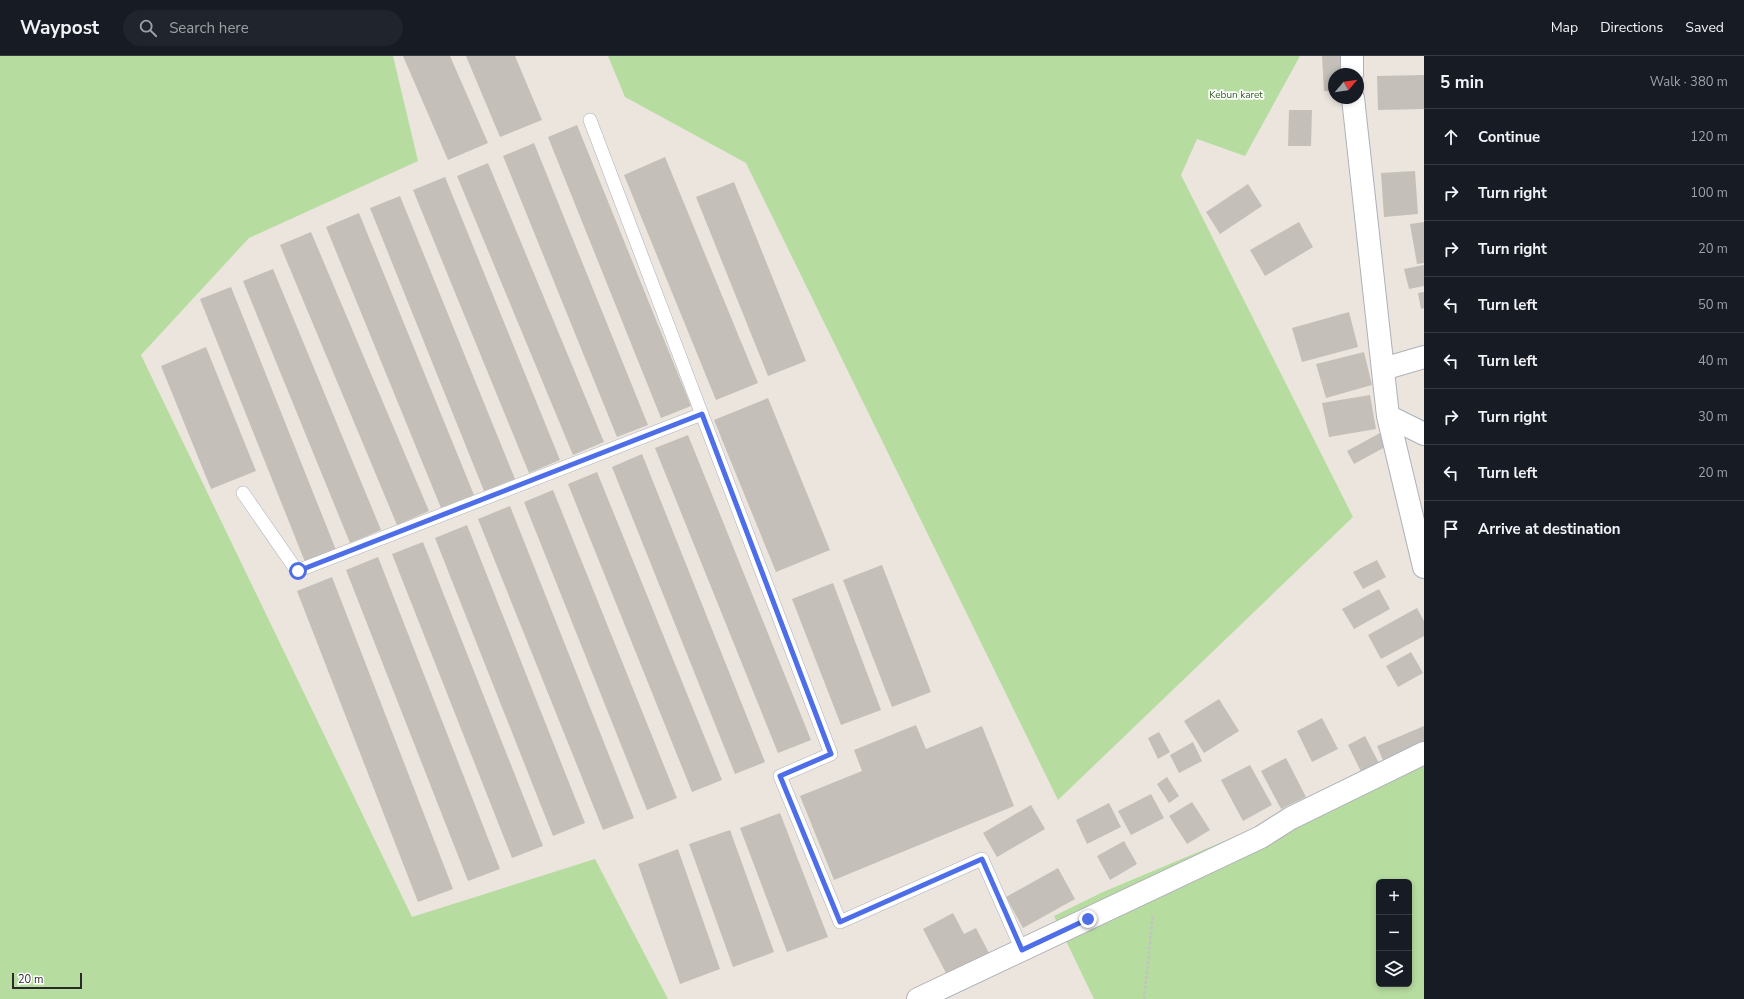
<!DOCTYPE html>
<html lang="en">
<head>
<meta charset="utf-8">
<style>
  :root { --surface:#171b24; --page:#20242c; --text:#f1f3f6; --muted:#9ea1a6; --line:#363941 }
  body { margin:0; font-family:"Nunito Sans",sans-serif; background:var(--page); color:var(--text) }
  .controls { position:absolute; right:12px; bottom:12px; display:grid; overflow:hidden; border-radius:6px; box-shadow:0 2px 6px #0003 }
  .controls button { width:36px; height:36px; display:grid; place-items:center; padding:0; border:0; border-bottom:1px solid var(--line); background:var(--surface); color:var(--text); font:20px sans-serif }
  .compass { position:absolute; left:1328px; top:12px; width:36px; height:36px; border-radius:50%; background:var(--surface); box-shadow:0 2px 6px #0003; rotate:61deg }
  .scale { position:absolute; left:12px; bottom:10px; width:70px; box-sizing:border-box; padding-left:4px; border:2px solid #2a2a2a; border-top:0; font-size:11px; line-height:14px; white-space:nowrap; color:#2a2a2a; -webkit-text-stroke:3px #fff; paint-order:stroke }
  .stop { position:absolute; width:12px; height:12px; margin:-9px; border:3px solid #4e6ee7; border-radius:50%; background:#fff }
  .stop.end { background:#4e6ee7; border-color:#fff; box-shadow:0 1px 4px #0008 }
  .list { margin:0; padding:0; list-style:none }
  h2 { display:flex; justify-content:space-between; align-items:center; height:52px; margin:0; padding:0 16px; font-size:17px }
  h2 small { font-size:13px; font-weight:400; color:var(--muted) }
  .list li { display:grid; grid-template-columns:26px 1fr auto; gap:12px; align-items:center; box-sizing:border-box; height:56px; padding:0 16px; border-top:1px solid var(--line) }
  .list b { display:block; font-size:15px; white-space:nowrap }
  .list em { font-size:13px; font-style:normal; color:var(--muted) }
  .icon { flex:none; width:22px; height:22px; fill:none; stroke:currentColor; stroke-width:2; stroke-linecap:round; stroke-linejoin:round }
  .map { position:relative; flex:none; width:1424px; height:943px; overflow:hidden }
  header { display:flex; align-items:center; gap:24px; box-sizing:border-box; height:56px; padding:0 20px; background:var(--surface); border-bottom:1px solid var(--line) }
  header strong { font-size:19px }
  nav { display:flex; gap:22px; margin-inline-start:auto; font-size:14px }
  .search { width:280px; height:36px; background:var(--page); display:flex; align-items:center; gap:10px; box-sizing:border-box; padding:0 14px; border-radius:22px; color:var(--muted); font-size:15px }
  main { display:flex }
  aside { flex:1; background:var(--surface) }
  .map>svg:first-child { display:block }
  .green { fill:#b6dca0; fill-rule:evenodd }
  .building { fill:#c4bfb9 }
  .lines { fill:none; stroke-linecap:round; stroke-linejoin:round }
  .service-casing { stroke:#aeb0b9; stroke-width:14 }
  .minor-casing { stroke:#aeb0b9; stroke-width:24 }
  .path { stroke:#c3c3c3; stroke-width:2.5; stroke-dasharray:3 2; stroke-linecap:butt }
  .service { stroke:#fff; stroke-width:13 }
  .minor { stroke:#fff; stroke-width:22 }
  .route { stroke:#4e6ee7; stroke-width:5 }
  .labels { text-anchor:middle; stroke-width:3.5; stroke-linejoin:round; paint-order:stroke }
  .park-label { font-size:10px; fill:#306022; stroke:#fff }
</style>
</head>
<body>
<header>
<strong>Waypost</strong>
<div class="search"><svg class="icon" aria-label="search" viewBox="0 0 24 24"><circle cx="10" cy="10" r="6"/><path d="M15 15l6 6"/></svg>Search here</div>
<nav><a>Map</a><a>Directions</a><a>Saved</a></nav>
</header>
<main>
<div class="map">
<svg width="1424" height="943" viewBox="0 0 1424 943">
  <rect width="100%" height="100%" fill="#ebe5de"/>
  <path class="green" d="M0,0H393L418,105L249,182L141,299L412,861L595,803L668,943H0Z
    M608,0H1300L1245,100L1197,83L1181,119L1353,461L1058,744L746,107L625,41Z
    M1424,701V943H1094L1054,860L1103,836ZM1379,826H1409V928H1379Z"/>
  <path class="building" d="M403,0H450L488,87L448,104Z
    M466,0H515L542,64L500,81Z
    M1322,0H1348L1349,18H1334V35H1324Z
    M1424,19V53L1378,54L1377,20Z
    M1289,54H1312L1311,90H1288Z
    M577,69L691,350L661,362L548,81Z
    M534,87L648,369L617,381L503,100Z
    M665,101L758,327L716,344L624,119Z
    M488,107L604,386L573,399L457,120Z
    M1415,115L1418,158L1384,161L1381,117Z
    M445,121L560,404L529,417L413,134Z
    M734,126L806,305L768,320L696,141Z
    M1248,128L1262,150L1220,178L1206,156Z
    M400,140L515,423L484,435L370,152Z
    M359,157L474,439L441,452L326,171Z
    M1299,166L1313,191L1265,220L1250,194Z
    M1424,166V207L1417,208L1410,168Z
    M311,176L429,455L397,469L280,189Z
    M1424,209V230L1409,233L1404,213Z
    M273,213L381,474L350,487L243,225Z
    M231,231L336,494L305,506L200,243Z
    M1424,236V252L1421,253L1418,237Z
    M1349,256L1358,291L1302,306L1292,272Z
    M206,291L256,415L211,433L161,310Z
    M1364,296L1372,329L1326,342L1316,308Z
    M1370,339L1376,373L1329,381L1322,347Z
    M768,342L830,494L776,516L714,364Z
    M1380,377L1387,390L1354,408L1347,395Z
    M688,379L811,684L778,697L655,392Z
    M642,398L765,706L735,718L612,411Z
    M597,416L722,724L692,736L568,428Z
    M553,434L677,742L647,754L524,446Z
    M510,450L634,762L603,774L478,463Z
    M467,469L585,767L553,780L435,482Z
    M423,486L543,790L512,802L392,498Z
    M378,501L500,813L468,825L346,514Z
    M1377,504L1386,521L1363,533L1353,516Z
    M882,509L931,636L892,651L843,524Z
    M332,521L453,833L418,846L297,535Z
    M833,527L881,654L841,669L792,543Z
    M1379,533L1390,553L1354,573L1342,553Z
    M1417,552L1424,565V580L1381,603L1368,579Z
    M1411,596L1423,617L1398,631L1386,610Z
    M1219,643L1239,675L1204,697L1184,665Z
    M1322,662L1338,693L1312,706L1297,675Z
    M916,669L926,693L982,670L1014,750L834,824L800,740L862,715L854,694Z
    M1424,670V693L1385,709L1377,690Z
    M1159,676L1170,696L1158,703L1148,682Z
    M1365,680L1382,713L1364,722L1348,689Z
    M1193,686L1202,705L1179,717L1170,699Z
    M1286,702L1306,741L1281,753L1261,715Z
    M1250,709L1272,749L1243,765L1221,724Z
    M1167,721L1179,740L1169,747L1157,728Z
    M1151,738L1164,762L1131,779L1118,755Z
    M1192,746L1210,774L1187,788L1169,760Z
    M1109,747L1121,771L1087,788L1076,764Z
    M1031,749L1045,773L997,801L983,777Z
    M780,757L828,881L787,896L740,772Z
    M730,774L774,896L733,911L689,788Z
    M1124,785L1137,808L1110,824L1097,800Z
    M678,793L720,913L680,928L638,808Z
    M1058,812L1075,843L1023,872L1006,841Z
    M953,857L964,878L976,872L989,897L947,919L923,873Z"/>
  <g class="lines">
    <g class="service-casing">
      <path id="service" d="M590,64L831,698L780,720L840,866L982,803L1022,894
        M243,437L297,515L702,358"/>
    </g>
    <g class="minor-casing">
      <path id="minor" d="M1352,0V18
        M1353,42L1388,360L1424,511
        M1383,313L1424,301
        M1388,360L1424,378
        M918,943L1261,781L1291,762L1424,697"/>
    </g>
    <path class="path" d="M1144,943L1153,858"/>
    <use href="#service" class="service"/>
    <use href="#minor" class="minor"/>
  </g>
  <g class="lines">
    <path class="route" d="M298,515L702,358L831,698L780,720L840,866L982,803L1022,894L1088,863"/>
  </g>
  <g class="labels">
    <g class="park-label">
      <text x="1236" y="42">Kebun karet</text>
    </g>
  </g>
</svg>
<div class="controls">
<button>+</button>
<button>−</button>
<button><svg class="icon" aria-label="layers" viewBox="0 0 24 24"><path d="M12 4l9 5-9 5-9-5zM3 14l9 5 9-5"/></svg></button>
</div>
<svg class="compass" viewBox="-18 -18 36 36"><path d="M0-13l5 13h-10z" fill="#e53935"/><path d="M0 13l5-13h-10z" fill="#9ea1a6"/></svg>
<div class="scale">20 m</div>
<div class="stop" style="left:298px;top:515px"></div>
<div class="stop end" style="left:1088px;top:863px"></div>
</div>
<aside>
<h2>5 min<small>Walk · 380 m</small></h2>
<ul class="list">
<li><svg class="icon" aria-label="ahead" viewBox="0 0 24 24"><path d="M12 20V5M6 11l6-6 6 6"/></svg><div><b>Continue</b></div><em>120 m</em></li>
<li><svg class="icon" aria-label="right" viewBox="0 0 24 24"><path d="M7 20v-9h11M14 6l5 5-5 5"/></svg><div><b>Turn right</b></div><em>100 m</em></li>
<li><svg class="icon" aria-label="right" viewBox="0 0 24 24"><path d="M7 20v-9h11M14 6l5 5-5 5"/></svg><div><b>Turn right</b></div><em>20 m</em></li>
<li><svg class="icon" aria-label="left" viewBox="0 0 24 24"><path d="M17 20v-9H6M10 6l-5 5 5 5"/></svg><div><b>Turn left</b></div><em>50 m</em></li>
<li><svg class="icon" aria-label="left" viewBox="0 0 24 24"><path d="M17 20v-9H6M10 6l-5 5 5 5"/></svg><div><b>Turn left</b></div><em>40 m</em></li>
<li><svg class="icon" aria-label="right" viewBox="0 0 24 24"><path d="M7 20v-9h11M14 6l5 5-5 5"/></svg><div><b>Turn right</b></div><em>30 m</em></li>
<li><svg class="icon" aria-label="left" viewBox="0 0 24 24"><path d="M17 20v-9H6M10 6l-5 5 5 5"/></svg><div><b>Turn left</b></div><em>20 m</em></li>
<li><svg class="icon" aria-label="arrive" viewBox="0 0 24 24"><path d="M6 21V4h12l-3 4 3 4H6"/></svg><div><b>Arrive at destination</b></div></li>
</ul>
</aside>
</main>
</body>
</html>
